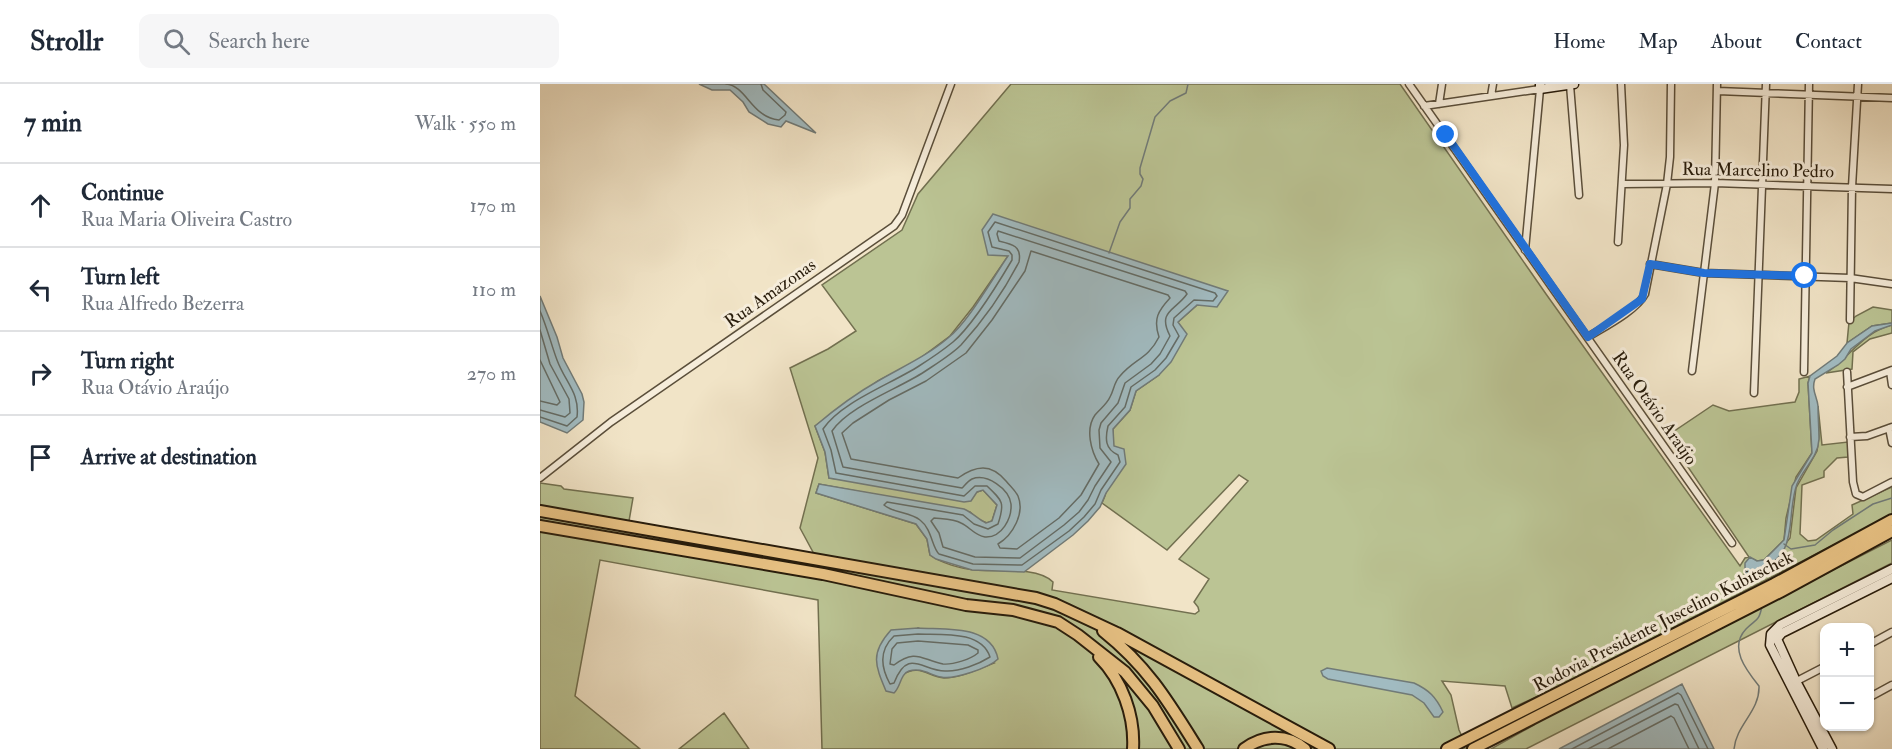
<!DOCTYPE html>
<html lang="en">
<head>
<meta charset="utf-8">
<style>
  :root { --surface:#fff; --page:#f6f6f7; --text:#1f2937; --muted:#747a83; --line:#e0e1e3 }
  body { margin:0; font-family:"IM FELL Double Pica",serif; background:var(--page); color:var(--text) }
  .controls { position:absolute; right:18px; bottom:18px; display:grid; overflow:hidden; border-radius:12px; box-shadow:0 2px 4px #0004 }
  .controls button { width:54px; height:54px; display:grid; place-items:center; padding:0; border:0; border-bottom:2px solid var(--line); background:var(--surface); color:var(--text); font:30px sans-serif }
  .stop { position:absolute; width:18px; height:18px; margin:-14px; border:4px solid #1a73e8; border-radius:50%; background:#fff }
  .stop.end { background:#1a73e8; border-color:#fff; box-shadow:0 2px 6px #0008 }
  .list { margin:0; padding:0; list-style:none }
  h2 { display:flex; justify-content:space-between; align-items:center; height:78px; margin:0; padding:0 24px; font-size:26px }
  h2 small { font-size:20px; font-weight:400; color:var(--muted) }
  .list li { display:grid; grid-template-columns:39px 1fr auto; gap:18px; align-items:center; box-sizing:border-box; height:84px; padding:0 24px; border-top:2px solid var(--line) }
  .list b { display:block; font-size:22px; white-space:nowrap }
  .list p { margin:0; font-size:20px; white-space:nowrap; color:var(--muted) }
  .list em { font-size:20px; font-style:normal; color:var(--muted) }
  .icon { flex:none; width:33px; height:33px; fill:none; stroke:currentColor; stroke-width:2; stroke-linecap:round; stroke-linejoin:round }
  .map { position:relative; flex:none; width:1352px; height:665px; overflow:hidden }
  header { display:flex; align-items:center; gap:36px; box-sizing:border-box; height:84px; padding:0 30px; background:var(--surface); border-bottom:2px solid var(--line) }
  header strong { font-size:28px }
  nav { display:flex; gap:33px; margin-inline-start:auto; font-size:21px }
  .search { width:420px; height:54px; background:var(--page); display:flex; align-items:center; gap:15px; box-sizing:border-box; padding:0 21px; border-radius:12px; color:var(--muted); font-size:22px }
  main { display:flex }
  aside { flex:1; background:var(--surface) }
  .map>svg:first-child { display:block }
  .green { fill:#bbc494; stroke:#727050; stroke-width:1.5; fill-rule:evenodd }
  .water { fill:#a1bbc1; stroke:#717b78; stroke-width:1.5 }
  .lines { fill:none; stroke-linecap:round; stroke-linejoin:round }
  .shore { stroke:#646c66; stroke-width:1.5 }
  .stream { stroke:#717b78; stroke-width:1.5 }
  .street-casing { stroke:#5a4e3a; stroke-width:9 }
  .secondary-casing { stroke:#281c0b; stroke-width:11 }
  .highway-casing { stroke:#281c0b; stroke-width:14 }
  .street { stroke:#f6eddb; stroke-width:6 }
  .secondary { stroke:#f6eddb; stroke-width:8 }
  .highway { stroke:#e8c284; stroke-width:10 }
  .route { stroke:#1a73e8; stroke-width:8 }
  .labels { text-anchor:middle; stroke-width:6; stroke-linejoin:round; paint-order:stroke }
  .street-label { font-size:18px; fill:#281c0b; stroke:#f6eddb }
</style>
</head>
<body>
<header>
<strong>Strollr</strong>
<div class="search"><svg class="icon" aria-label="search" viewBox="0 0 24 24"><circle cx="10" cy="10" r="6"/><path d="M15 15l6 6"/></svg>Search here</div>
<nav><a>Home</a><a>Map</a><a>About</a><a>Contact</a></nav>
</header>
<main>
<aside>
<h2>7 min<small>Walk · 550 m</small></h2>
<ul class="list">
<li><svg class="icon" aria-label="ahead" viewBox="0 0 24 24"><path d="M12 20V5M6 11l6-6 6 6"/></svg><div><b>Continue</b><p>Rua Maria Oliveira Castro</p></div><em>170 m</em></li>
<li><svg class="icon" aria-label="left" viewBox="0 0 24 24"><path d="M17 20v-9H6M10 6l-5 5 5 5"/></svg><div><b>Turn left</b><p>Rua Alfredo Bezerra</p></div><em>110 m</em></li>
<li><svg class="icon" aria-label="right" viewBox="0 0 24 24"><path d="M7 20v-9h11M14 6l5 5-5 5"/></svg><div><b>Turn right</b><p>Rua Otávio Araújo</p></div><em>270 m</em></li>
<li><svg class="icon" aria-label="arrive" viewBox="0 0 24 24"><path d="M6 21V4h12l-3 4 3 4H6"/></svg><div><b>Arrive at destination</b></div></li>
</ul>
</aside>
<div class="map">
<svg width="1352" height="665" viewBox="0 0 1352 665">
  <rect width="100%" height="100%" fill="#f1e4c7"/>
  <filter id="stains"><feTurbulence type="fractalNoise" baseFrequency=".00333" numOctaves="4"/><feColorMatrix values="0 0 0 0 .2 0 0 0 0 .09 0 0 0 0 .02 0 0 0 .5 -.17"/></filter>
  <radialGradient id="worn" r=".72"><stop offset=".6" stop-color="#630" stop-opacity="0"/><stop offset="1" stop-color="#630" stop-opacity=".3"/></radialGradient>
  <path class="green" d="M471,0H860L1006,210L1200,482L1205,474L1209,473L1127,352L1173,321L1189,327L1255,318L1259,308V295L1270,292L1268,299L1272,369L1256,393L1246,434L1244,456L1224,476L1217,477L1213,475L1204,490L1213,497L1217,485L1228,482L1250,454L1256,404L1277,367L1279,353L1278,322L1282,361L1308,358V373L1297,374L1284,387V393L1262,401L1260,450L1268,457L1276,456L1313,430L1312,421L1352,403V431L1020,602L972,624L965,602L902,597L911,611L919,646L928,665H282L278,516L60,476L35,612L100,665H0V399L21,402L24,405L93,414L89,437L274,470L260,444L278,374L250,284L288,265L316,247L282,201L362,146L378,110ZM468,172L657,221L638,238L619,291L596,307L590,326L573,345C574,369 572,397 562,419L627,466L699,391L708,397L639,475L669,495L654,518L658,523L659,527L655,530L512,506L513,498C497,482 456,488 435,486C421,485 401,479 390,471L387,455L376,440L276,409L279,400L430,428L437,435L447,439L452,437L457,421L443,406L437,408L289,394L285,368L275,342L338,297L375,278L410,252L433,223ZM378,544L454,579C438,585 421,594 404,594C389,593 379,580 364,590Z
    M1333,223L1352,226V239L1332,242L1307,259L1309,238L1316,232Z
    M1352,241V249L1330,255L1313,268L1312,285L1286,289C1310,273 1323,248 1352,241Z
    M1352,456V479L986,665H951L994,641L997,637Z
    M184,629L209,665H139Z"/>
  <path class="water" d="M159,0H224L276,49L246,37L241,43L228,40L209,28L203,18L190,6H172Z
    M453,130L688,207L677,223L657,221L638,238L647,250L631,278L619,291L596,307L590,326L573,345L574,362L584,365L586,380L566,409L560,423L548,437L533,451L484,488L432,486L396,475L390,471L387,455L376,440L276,409L279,400L424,425C433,429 438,435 446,439L452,437L457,421L443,406L437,408L431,417L424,418L289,394L285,368L275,342C295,325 315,310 338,297C362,283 387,272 408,254C429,237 452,195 468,172L448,171L442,146Z
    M0,212L17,253L23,274L42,310L44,318L43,336L27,349L0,338Z
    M1352,239V241L1335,247L1311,265L1305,275L1298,281L1275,295C1271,306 1277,312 1278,322C1278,332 1279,346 1279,355C1278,374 1264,383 1257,400C1245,433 1261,473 1217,485L1213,497L1208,500L1205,495V479L1210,473L1217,477L1224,476L1244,456L1252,402L1272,369L1268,299L1270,292L1297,272L1307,259L1332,242Z
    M378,544C405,546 451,540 458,575C449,584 413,596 401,593C390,591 381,583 369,587C360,590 361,603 354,609L346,607C335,581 330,569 351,546Z
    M787,584L874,599C889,606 896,613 903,628L899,633H894L884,619L872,611L788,595L783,592L781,587Z
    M1142,600L1174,665H1019Z"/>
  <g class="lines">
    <path class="shore" d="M186,0C207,2 211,33 239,36L245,31L246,28L223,6L221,0
      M455,138L675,209L677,212L673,217L654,216L634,234L633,241L639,252L626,274L615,286L591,303L585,323L568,342C565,355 565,365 578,371L580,378L561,406L555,420L544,433L529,447L482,481L433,480L399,470C392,464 392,445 380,436C370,428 353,429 344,421L347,418L423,431L434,440L448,445L458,440C465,419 463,417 447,402H435L424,412L296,389L291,366L283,345C301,318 351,300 379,282C390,275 402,267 413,258C432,242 459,198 472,176V171L469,167L452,163L448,148Z
      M458,147L645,207L647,210C635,227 617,227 630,252L620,270L611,280L585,299L578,319L561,339L559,346L560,364L571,378L555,402L548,416L539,428L524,441L480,474L435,473L403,463L399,449L391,437L394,434C402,435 414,435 421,439C430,443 434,451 445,453C462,454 472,434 471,420C469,405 447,389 432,395C428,397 425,401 422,404L303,383L292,347C309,322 358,305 384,288C396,280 411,271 421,261C443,237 464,207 479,178C482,162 472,160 459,157L457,150Z
      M491,167L628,211L630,214C618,227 613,235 619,253C608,275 594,275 580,292C574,298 574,306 570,313C567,320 560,325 555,331C545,345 551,367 559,380L541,411L519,434L477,465L460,464L458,460C473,451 485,429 478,412C475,406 470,402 466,397C460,390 453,384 443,384C433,384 425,389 418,394L311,375L302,349L313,339L349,316L386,297L426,269L452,236L485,187Z
      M0,227C7,243 11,260 17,276C25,298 40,309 37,333L27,342L0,333
      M0,246L10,280L29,315L30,329L25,333L0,326
      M0,276L20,318L17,321L0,317
      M378,550C401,551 441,546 450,573C439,580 419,588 405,587C382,587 368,563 354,599L350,600C340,582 339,566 354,552Z
      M378,557L428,561L438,566V569C431,575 413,581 403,580C382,576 376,564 354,581L350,580L352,565L357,559Z
      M1032,665L1138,609L1141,611L1168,665
      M1048,665L1135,620L1138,621L1159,665
      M1068,665L1131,632L1134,634L1149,665"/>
    <path class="stream" d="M569,169L580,138L590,124V115L601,102L603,95L600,90V84L615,33L630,17L646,9L648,0
      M1244,460L1251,465L1275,461L1293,446L1333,420L1352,414
      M1194,665C1196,641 1220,627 1219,602C1207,587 1188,564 1206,545C1216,535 1219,538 1222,522"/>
    <g class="street-casing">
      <path id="street" d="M869,0L1192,459
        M1030,1L1039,111
        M1178,7L1352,14
        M951,12L953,0
        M899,20L902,0
        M884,22L1000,5L985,166
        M1083,100L1175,99L1352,105
        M1078,158L1084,61L1081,0
        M1110,180L1164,189L1310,194L1352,200
        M1310,236L1312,103L1318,0
        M1048,253C1064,243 1096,227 1105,210L1127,100L1130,73L1131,0
        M1152,287L1175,99L1177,0
        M1350,287L1352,301
        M1264,288L1269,0
        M1307,288L1313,398L1316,410L1323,413L1352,398
        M1307,303L1352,286
        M1214,309L1226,0
        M1349,344L1352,359
        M1310,353L1327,352L1352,343
        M0,394L71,338L354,142L362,131L411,0
        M1330,560L1352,548
        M1255,598L1284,583
        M1330,613L1352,601"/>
    </g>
    <g class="secondary-casing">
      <path id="secondary" d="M1000,0V5L1034,0
        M1237,555L1242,549L1352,494
        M1237,555L1256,597L1292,665
        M1283,665L1230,561L1231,550L1240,541L1352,485"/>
    </g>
    <g class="highway-casing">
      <path id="highway" d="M0,427L496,514L515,520L577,549L789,665
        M0,442L283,490L426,521L473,526L518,538L538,551L585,588L613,622L639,665
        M563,547C608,583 628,617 658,665
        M559,573C582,596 595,632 593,665
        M704,665C723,651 746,649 765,665
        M907,665L1234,500L1352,436
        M933,665L1240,508L1352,447"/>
    </g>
    <use href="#street" class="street"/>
    <use href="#secondary" class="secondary"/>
    <use href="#highway" class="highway"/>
  </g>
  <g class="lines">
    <path class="route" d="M906,51L1048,253L1102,215L1110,180L1164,189L1265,192"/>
  </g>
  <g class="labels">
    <g class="street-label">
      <text transform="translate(1218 86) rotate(1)" y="6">Rua Marcelino Pedro</text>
      <text transform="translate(230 209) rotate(-35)" y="6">Rua Amazonas</text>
      <text transform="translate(1115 324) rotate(55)" y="6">Rua Otávio Araújo</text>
      <text transform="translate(1123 537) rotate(-27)" y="6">Rodovia Presidente Juscelino Kubitschek</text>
    </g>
  </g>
  <rect width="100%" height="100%" filter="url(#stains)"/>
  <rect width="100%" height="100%" fill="url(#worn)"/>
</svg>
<div class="controls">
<button>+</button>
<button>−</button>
</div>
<div class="stop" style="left:1265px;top:192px"></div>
<div class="stop end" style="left:906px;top:51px"></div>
</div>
</main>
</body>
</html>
